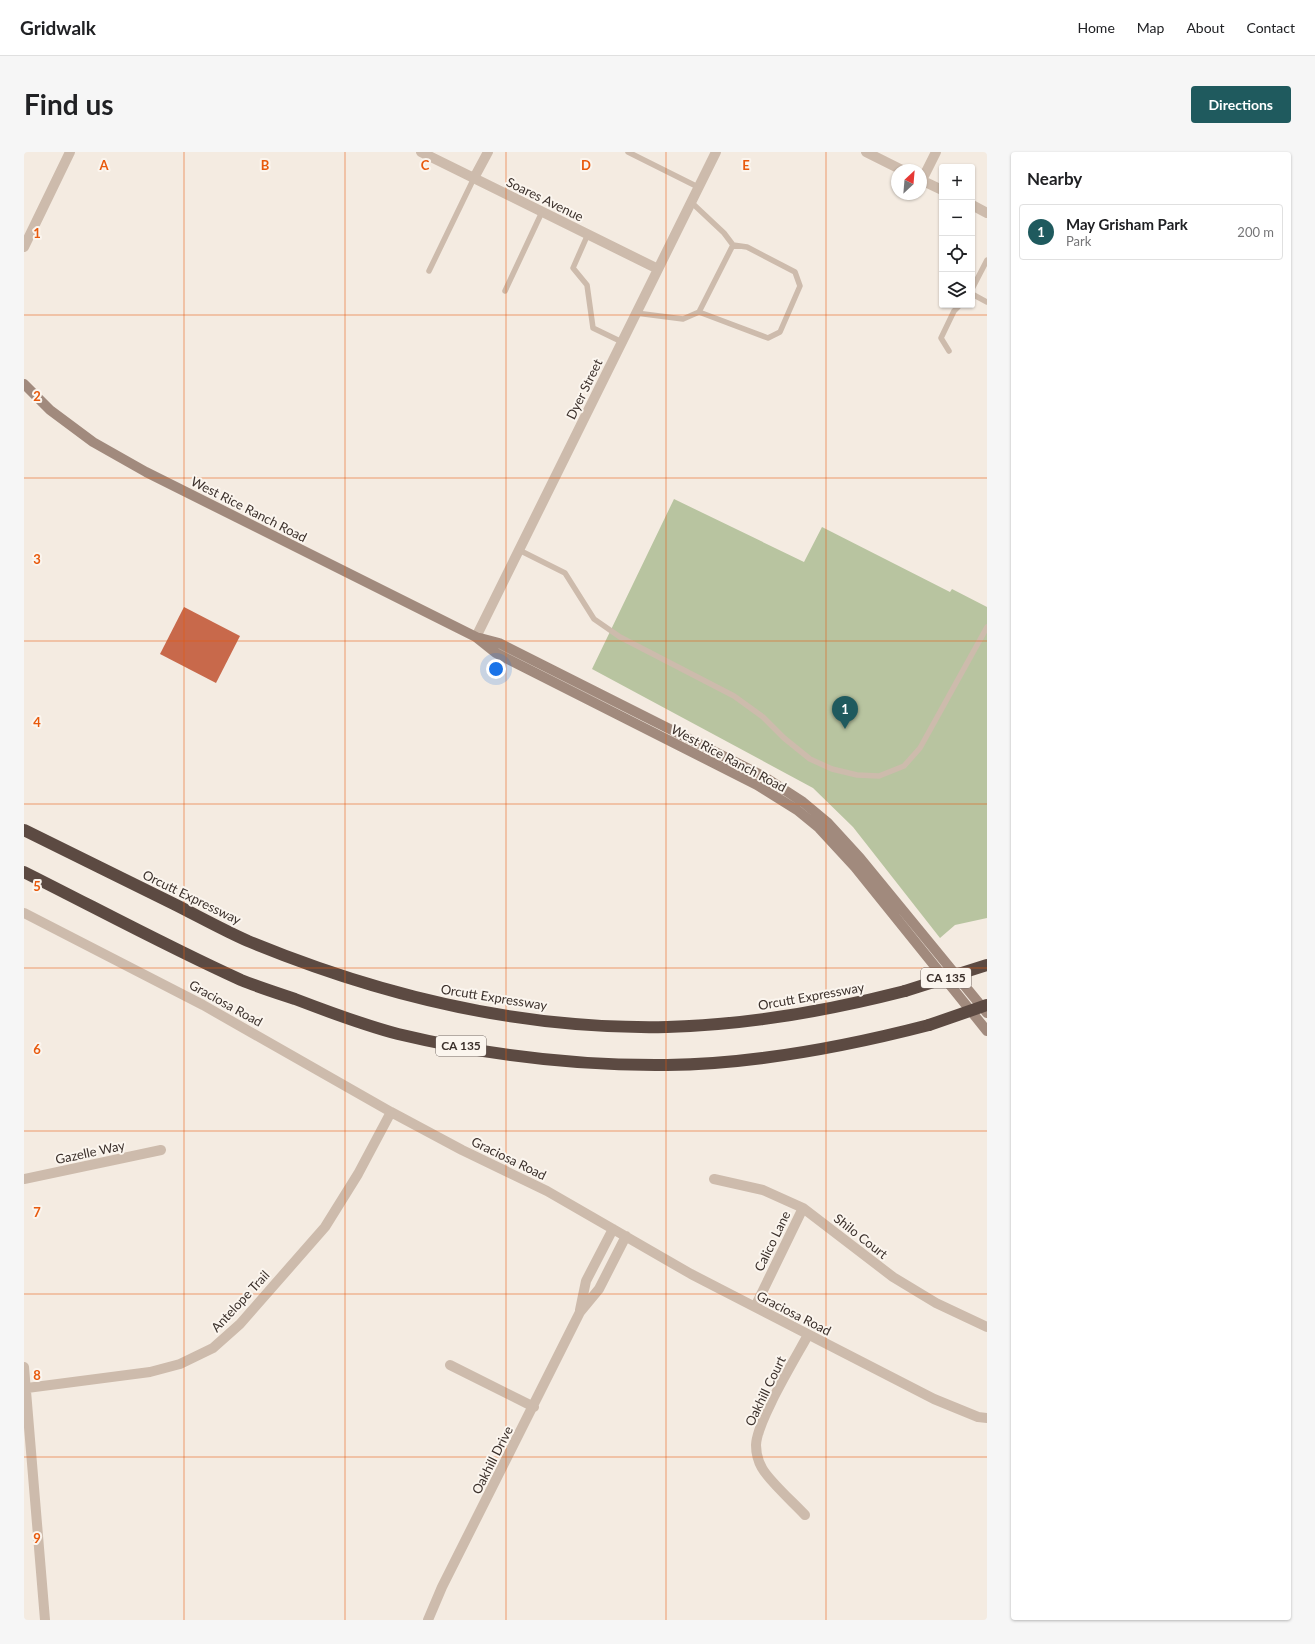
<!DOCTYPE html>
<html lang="en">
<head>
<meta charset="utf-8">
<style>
  :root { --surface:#fff; --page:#f6f6f6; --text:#202124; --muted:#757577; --line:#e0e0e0; --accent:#1f5a5e }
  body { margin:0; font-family:Lato,sans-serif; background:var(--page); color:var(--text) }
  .controls { position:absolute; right:12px; top:12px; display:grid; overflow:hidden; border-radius:4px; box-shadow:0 1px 3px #0004 }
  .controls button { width:36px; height:36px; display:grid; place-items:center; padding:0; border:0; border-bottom:1px solid var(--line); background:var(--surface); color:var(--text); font:20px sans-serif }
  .compass { position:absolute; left:867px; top:12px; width:36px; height:36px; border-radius:50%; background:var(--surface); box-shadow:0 1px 3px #0004; rotate:26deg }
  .you { position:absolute; left:472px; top:517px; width:14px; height:14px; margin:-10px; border:3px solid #fff; border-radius:50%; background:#1a73e8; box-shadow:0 0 0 6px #1a73e833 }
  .badge { display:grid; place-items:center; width:26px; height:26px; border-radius:50%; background:var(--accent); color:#fff; font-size:13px; font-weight:700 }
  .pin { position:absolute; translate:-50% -33px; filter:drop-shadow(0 1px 2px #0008) }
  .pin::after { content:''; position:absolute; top:21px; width:14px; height:12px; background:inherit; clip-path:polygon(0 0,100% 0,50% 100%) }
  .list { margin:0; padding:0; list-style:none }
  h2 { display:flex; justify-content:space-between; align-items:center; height:52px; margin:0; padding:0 16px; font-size:17px }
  h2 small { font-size:13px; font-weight:400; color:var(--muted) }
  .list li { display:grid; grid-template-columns:26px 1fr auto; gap:12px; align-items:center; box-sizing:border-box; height:56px; margin:0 8px 8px; padding:0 8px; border:1px solid var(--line); border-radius:4px }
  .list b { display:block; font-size:15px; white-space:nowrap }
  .list p { margin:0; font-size:13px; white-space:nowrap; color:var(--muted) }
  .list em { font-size:13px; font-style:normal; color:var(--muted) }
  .icon { flex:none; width:22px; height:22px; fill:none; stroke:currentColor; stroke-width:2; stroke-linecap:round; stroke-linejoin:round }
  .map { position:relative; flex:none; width:963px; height:1468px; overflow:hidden; border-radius:4px }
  header { display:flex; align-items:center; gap:24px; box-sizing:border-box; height:56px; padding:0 20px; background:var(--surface); border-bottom:1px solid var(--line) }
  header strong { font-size:19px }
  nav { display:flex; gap:22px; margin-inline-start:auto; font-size:14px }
  .intro { display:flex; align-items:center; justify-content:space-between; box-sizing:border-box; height:96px; padding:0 24px }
  h1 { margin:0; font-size:28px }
  .button { padding:10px 18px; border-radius:4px; background:var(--accent); color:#fff; font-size:14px; font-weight:700 }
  main { display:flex; gap:24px; padding:0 24px }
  aside { flex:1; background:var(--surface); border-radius:4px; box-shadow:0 1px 3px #0004 }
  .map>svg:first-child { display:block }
  .green { fill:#b8c4a0 }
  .building { fill:#c8694b }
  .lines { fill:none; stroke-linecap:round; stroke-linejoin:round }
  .service { stroke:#cdbbac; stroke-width:5.5 }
  .minor { stroke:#cdbbac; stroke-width:10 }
  .secondary { stroke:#a18a7d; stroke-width:10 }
  .motorway { stroke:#5c4a42; stroke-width:12 }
  .motorway-bridge { stroke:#5c4a42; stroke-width:12 }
  .grid { fill:none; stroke:#e8590c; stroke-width:1; stroke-opacity:0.55 }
  .labels { text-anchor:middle; stroke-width:4; stroke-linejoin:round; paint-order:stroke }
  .shield { fill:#fbf5ee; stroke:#756b66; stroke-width:1 }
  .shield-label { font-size:12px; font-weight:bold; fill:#3b302b }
  .street-label { font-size:13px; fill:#3b302b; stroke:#fbf5ee }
  .grid-label { font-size:13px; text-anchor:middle; font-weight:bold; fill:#e8590c; stroke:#fbf5ee; stroke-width:4; stroke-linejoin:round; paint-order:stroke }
</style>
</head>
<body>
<header>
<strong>Gridwalk</strong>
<nav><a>Home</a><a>Map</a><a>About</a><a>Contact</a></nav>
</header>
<div class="intro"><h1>Find us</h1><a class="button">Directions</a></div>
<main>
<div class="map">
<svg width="963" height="1468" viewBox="0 0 963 1468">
  <rect width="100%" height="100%" fill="#f4ebe1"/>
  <path class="green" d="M650,347L780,410L798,375L926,440L928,437L963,455V766L931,773L916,786L829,675L789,636L568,517Z"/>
  <path class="building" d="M160,455L216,484L192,531L136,502Z"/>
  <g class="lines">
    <path class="service" d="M604,0L674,35
      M564,82L549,116L563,133L569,176L598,190
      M405,119L450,26
      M948,137L963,108
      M481,139L518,60
      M948,142L963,150
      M675,160L709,93
      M612,161L659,167L675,160L744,186L756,180L776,134L771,120L723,95L709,93L700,81L667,50
      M925,199L917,186L930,159L936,153
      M495,398L541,421L570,467L596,485L710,544L739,565L760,586L786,607L808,617L833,623L855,624L880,614L896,596L963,475"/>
    <path class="minor" d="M397,0L634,117
      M842,0L878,18
      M450,26L464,0
      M897,28L918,38
      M898,28L912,0
      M948,53L963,61
      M0,95L46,0
      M452,485L692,0
      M0,761L179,853L367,960L438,998L523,1039L667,1122L910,1247L954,1265L963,1266
      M0,1027L137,998
      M690,1027L739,1038L779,1056L869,1125L912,1151L963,1175
      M731,1155L779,1056
      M556,1158L562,1129L589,1077
      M426,1213L510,1255
      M0,1215L21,1468
      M3,1236L126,1220L156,1212L189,1196L216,1172L301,1075L334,1022L367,960
      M781,1363C770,1351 745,1329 738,1316C734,1309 732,1301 732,1293C733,1269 771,1207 784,1183
      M404,1468L418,1435L556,1160L575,1137L602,1084"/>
    <path class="secondary" d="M0,232L26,258L69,290L122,320L452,485L472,501L733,633L773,658L795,676L831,715L963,879
      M456,486L475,491L739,624L779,650L803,670L836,706L963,861"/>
    <path class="motorway" d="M0,678C50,703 100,727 150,752C174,764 199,778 224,789C357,844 499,878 643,875C723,873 803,859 881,839
      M0,720C72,756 144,795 217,828C234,835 253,841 271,847C305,860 339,873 374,882C462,903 553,914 643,913C731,912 820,895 905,873"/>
    <path class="motorway-bridge" d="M881,839L963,813
      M905,873L963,853"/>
  </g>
  <path class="grid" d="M160,0V1468M321,0V1468M482,0V1468M642,0V1468M802,0V1468M0,163H963M0,326H963M0,489H963M0,652H963M0,816H963M0,979H963M0,1142H963M0,1305H963"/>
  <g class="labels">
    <g class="shield">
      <rect x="897" y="816" width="50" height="20" rx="3"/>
      <rect x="412" y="884" width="50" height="20" rx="3"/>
    </g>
    <g class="shield-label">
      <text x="922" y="830">CA 135</text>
      <text x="437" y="898">CA 135</text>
    </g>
    <g class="street-label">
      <text transform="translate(521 47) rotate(26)" y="5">Soares Avenue</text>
      <text transform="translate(560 237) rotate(-64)" y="5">Dyer Street</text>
      <text transform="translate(225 357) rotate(27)" y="5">West Rice Ranch Road</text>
      <text transform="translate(705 606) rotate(28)" y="5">West Rice Ranch Road</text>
      <text transform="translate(168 745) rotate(26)" y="5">Orcutt Expressway</text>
      <text transform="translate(787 844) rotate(-10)" y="5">Orcutt Expressway</text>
      <text transform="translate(470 845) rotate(9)" y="5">Orcutt Expressway</text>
      <text transform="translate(202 851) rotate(29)" y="5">Graciosa Road</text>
      <text transform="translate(66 1000) rotate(-12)" y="5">Gazelle Way</text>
      <text transform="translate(485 1006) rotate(26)" y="5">Graciosa Road</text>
      <text transform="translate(837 1084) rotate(38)" y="5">Shilo Court</text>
      <text transform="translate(748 1089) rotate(-64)" y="5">Calico Lane</text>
      <text transform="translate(216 1149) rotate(-47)" y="5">Antelope Trail</text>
      <text transform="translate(770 1161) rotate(27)" y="5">Graciosa Road</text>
      <text transform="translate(741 1239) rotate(-64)" y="5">Oakhill Court</text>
      <text transform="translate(468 1308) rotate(-63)" y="5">Oakhill Drive</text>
    </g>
  </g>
  <g class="grid-label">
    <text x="80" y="18">A</text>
    <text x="241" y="18">B</text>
    <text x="401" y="18">C</text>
    <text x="562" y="18">D</text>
    <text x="722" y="18">E</text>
    <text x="13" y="86">1</text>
    <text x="13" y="249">2</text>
    <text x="13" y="412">3</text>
    <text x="13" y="575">4</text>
    <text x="13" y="739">5</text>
    <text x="13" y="902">6</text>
    <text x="13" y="1065">7</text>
    <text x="13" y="1228">8</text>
    <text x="13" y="1391">9</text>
  </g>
</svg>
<div class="controls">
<button>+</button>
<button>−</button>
<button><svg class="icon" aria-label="locate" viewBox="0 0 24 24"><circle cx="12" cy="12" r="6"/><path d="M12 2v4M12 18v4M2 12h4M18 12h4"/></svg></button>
<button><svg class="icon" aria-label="layers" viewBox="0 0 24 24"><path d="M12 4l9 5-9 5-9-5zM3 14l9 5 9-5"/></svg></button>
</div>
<svg class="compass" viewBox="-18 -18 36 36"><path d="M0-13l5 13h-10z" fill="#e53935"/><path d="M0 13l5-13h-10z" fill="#757577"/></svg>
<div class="you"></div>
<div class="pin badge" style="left:821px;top:577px">1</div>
</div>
<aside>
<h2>Nearby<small></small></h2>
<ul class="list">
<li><span class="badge">1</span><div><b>May Grisham Park</b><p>Park</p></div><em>200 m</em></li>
</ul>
</aside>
</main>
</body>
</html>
